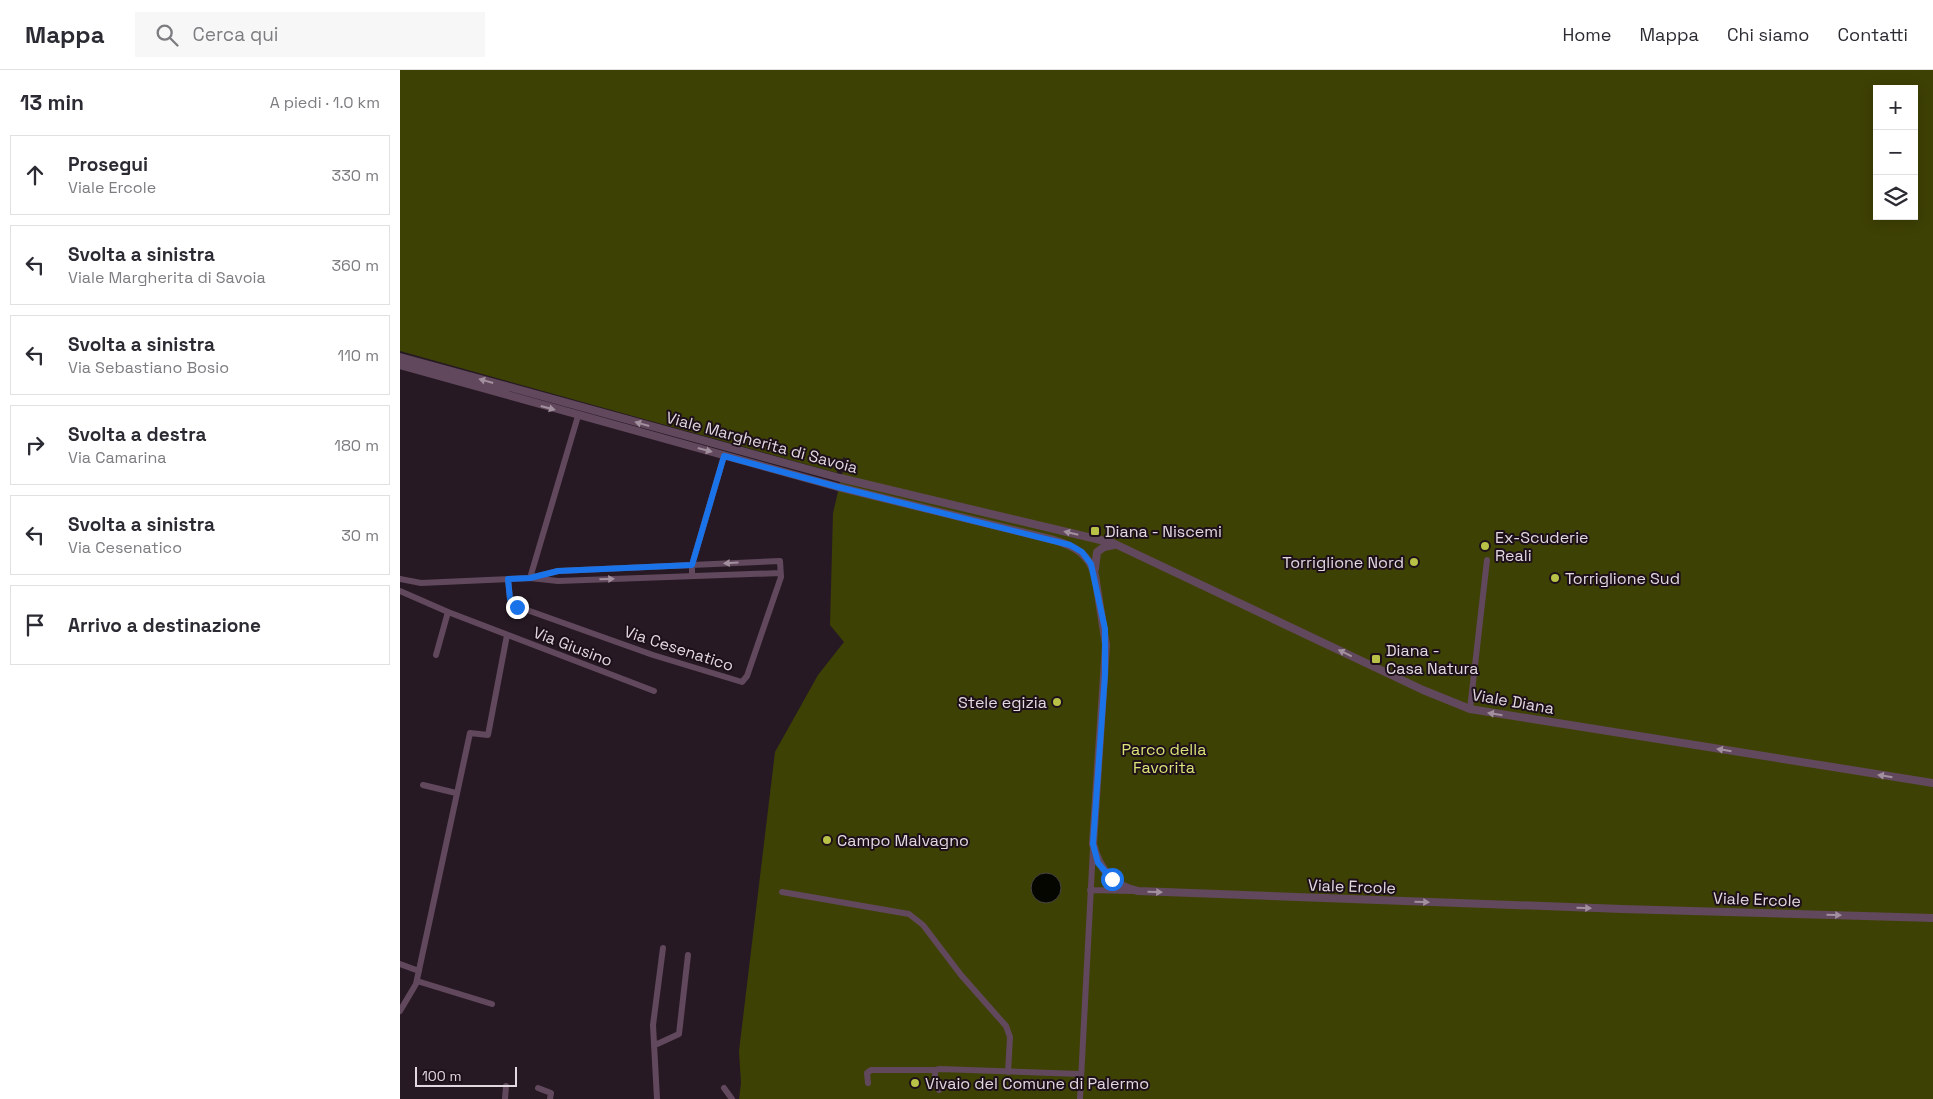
<!DOCTYPE html>
<html lang="it">
<head>
<meta charset="utf-8">
<style>
  :root { --surface:#fff; --page:#f7f7f7; --text:#2b2b33; --muted:#7c7c81; --line:#e1e1e2 }
  body { margin:0; font-family:"Space Grotesk",sans-serif; background:var(--page); color:var(--text) }
  .controls { position:absolute; right:15px; top:15px; display:grid; overflow:hidden; border-radius:0px; box-shadow:0 2px 12px #0003 }
  .controls button { width:45px; height:45px; display:grid; place-items:center; padding:0; border:0; border-bottom:1px solid var(--line); background:var(--surface); color:var(--text); font:25px sans-serif }
  .scale { position:absolute; left:15px; bottom:12px; width:102px; box-sizing:border-box; padding-left:5px; border:2px solid #e2d8df; border-top:0; font-size:14px; line-height:18px; white-space:nowrap; color:#e2d8df; -webkit-text-stroke:4px #1d101a; paint-order:stroke }
  .stop { position:absolute; width:15px; height:15px; margin:-11px; border:4px solid #1a73e8; border-radius:50%; background:#fff }
  .stop.end { background:#1a73e8; border-color:#fff; box-shadow:0 1px 5px #0008 }
  .list { margin:0; padding:0; list-style:none }
  h2 { display:flex; justify-content:space-between; align-items:center; height:65px; margin:0; padding:0 20px; font-size:21px }
  h2 small { font-size:16px; font-weight:400; color:var(--muted) }
  .list li { display:grid; grid-template-columns:32px 1fr auto; gap:15px; align-items:center; box-sizing:border-box; height:80px; margin:0 10px 10px; padding:0 10px; border:1px solid var(--line); border-radius:0px }
  .list b { display:block; font-size:19px; white-space:nowrap }
  .list p { margin:0; font-size:16px; white-space:nowrap; color:var(--muted) }
  .list em { font-size:16px; font-style:normal; color:var(--muted) }
  .icon { flex:none; width:28px; height:28px; fill:none; stroke:currentColor; stroke-width:2; stroke-linecap:round; stroke-linejoin:round }
  .map { position:relative; flex:none; width:1533px; height:1029px; overflow:hidden }
  header { display:flex; align-items:center; gap:30px; box-sizing:border-box; height:70px; padding:0 25px; background:var(--surface); border-bottom:1px solid var(--line) }
  header strong { font-size:24px }
  nav { display:flex; gap:28px; margin-inline-start:auto; font-size:18px }
  .search { width:350px; height:45px; background:var(--page); display:flex; align-items:center; gap:12px; box-sizing:border-box; padding:0 18px; border-radius:0px; color:var(--muted); font-size:19px }
  main { display:flex }
  aside { flex:1; background:var(--surface) }
  .map>svg:first-child { display:block }
  .green { fill:#3e4104; fill-rule:evenodd }
  .water { fill:#060600; stroke:#484543 }
  .lines { fill:none; stroke-linecap:round; stroke-linejoin:round }
  .minor { stroke:#61485c; stroke-width:6 }
  .tertiary { stroke:#61485c; stroke-width:8 }
  .oneway { fill:#a2909e }
  .route { stroke:#1a73e8; stroke-width:6 }
  .poi-dot { fill:#b9c146; stroke:#1d101a; stroke-width:2 }
  .labels { text-anchor:middle; stroke-width:4; stroke-linejoin:round; paint-order:stroke }
  .street-label { font-size:16px; fill:#e2d8df; stroke:#1d101a }
  .poi-label { font-size:16px; fill:#e2d8df; stroke:#1d101a; text-anchor:start }
  .park-label { font-size:16px; fill:#dbe477; stroke:#1d101a }
</style>
</head>
<body>
<header>
<strong>Mappa</strong>
<div class="search"><svg class="icon" aria-label="search" viewBox="0 0 24 24"><circle cx="10" cy="10" r="6"/><path d="M15 15l6 6"/></svg>Cerca qui</div>
<nav><a>Home</a><a>Mappa</a><a>Chi siamo</a><a>Contatti</a></nav>
</header>
<main>
<aside>
<h2>13 min<small>A piedi · 1.0 km</small></h2>
<ul class="list">
<li><svg class="icon" aria-label="ahead" viewBox="0 0 24 24"><path d="M12 20V5M6 11l6-6 6 6"/></svg><div><b>Prosegui</b><p>Viale Ercole</p></div><em>330 m</em></li>
<li><svg class="icon" aria-label="left" viewBox="0 0 24 24"><path d="M17 20v-9H6M10 6l-5 5 5 5"/></svg><div><b>Svolta a sinistra</b><p>Viale Margherita di Savoia</p></div><em>360 m</em></li>
<li><svg class="icon" aria-label="left" viewBox="0 0 24 24"><path d="M17 20v-9H6M10 6l-5 5 5 5"/></svg><div><b>Svolta a sinistra</b><p>Via Sebastiano Bosio</p></div><em>110 m</em></li>
<li><svg class="icon" aria-label="right" viewBox="0 0 24 24"><path d="M7 20v-9h11M14 6l5 5-5 5"/></svg><div><b>Svolta a destra</b><p>Via Camarina</p></div><em>180 m</em></li>
<li><svg class="icon" aria-label="left" viewBox="0 0 24 24"><path d="M17 20v-9H6M10 6l-5 5 5 5"/></svg><div><b>Svolta a sinistra</b><p>Via Cesenatico</p></div><em>30 m</em></li>
<li><svg class="icon" aria-label="arrive" viewBox="0 0 24 24"><path d="M6 21V4h12l-3 4 3 4H6"/></svg><div><b>Arrivo a destinazione</b></div></li>
</ul>
</aside>
<div class="map">
<svg width="1533" height="1029" viewBox="0 0 1533 1029">
  <rect width="100%" height="100%" fill="#261924"/>
  <path class="green" d="M0,0H1533V1029H339L341,1013L339,981L375,682L418,605L444,572L430,555L433,443L446,388L443,387L442,392H439L437,403L0,281ZM1477,19H1514V146H1477Z"/>
  <path class="water" d="M631 818a15 15 0 1 1 30 0a15 15 0 1 1-30 0Z"/>
  <g class="lines">
    <path class="minor" d="M292,506V495L324,386
      M130,508L178,346
      M0,509L21,513L130,508L158,511L380,503
      M108,509L110,529L113,535L253,585L342,612L347,606L381,507L380,491L158,501L130,508
      M0,521L48,542L254,621
      M36,585L48,542
      M1070,639L1087,490
      M23,715L56,723
      M690,820L731,821
      M382,822L509,844L523,855L561,905L606,956L610,967L608,1002
      M0,894L19,901
      M17,911L92,934
      M0,941L16,914L70,663L88,665L107,565
      M255,975L279,964L288,885
      M468,1013L467,1003L471,1000H535
      M138,1018L151,1023L150,1029
      M324,1018L332,1029
      M539,1020L535,1014V1000L540,999L681,1004
      M105,1029L106,1016
      M257,1029L253,955L263,878
      M680,1029L693,778"/>
    <path class="tertiary" d="M0,287L440,408L713,473L1023,620L1070,639L1533,713
      M0,295L438,417L654,470C674,476 689,484 695,505L706,575L693,774C699,799 713,816 738,821L1222,839L1533,848
      M695,499L697,482L704,477L714,475"/>
  </g>
  <defs><path id="oneway-solid" d="M-6-.8H1V-3.2L6.5 0L1 3.2V.8H-6Z" transform="scale(1.25)"/></defs>
  <g class="oneway">
    <use href="#oneway-solid" transform="translate(86 311) rotate(-164)"/>
    <use href="#oneway-solid" transform="translate(148 338) rotate(15)"/>
    <use href="#oneway-solid" transform="translate(242 354) rotate(-164)"/>
    <use href="#oneway-solid" transform="translate(305 380) rotate(15)"/>
    <use href="#oneway-solid" transform="translate(671 463) rotate(-167)"/>
    <use href="#oneway-solid" transform="translate(331 493) rotate(177)"/>
    <use href="#oneway-solid" transform="translate(207 509) rotate(-2)"/>
    <use href="#oneway-solid" transform="translate(945 583) rotate(-154)"/>
    <use href="#oneway-solid" transform="translate(1095 644) rotate(-171)"/>
    <use href="#oneway-solid" transform="translate(1324 680) rotate(-171)"/>
    <use href="#oneway-solid" transform="translate(1485 706) rotate(-171)"/>
    <use href="#oneway-solid" transform="translate(755 822) rotate(2)"/>
    <use href="#oneway-solid" transform="translate(1022 832) rotate(2)"/>
    <use href="#oneway-solid" transform="translate(1184 838) rotate(2)"/>
    <use href="#oneway-solid" transform="translate(1434 845) rotate(2)"/>
  </g>
  <g class="lines">
    <path class="route" d="M117,537L110,529L108,509L130,508L158,501L292,495L324,386L438,417L670,475L682,482L691,494L705,559V604L693,774L698,793L712,809"/>
  </g>
  <g class="poi-dot">
    <rect x="690" y="456" width="10" height="10" rx="2.5"/>
    <circle cx="1085" cy="476" r="5"/>
    <circle cx="1014" cy="492" r="5"/>
    <circle cx="1155" cy="508" r="5"/>
    <rect x="971" y="584" width="10" height="10" rx="2.5"/>
    <circle cx="657" cy="632" r="5"/>
    <circle cx="427" cy="770" r="5"/>
    <circle cx="515" cy="1013" r="5"/>
  </g>
  <g class="labels">
    <g class="street-label">
      <text transform="translate(362 372) rotate(15)" y="6">Viale Margherita di Savoia</text>
      <text transform="translate(173 576) rotate(21)" y="6">Via Giusino</text>
      <text transform="translate(279 578) rotate(18)" y="6">Via Cesenatico</text>
      <text transform="translate(1113 631) rotate(10)" y="6">Viale Diana</text>
      <text transform="translate(952 816) rotate(2)" y="6">Viale Ercole</text>
      <text transform="translate(1357 829) rotate(2)" y="6">Viale Ercole</text>
    </g>
    <g class="poi-label">
      <text x="705" y="467">Diana - Niscemi</text>
      <text x="1095" y="473">Ex-Scuderie<tspan x="1095" dy="18">Reali</tspan></text>
      <text x="1004" y="498" text-anchor="end">Torriglione Nord</text>
      <text x="1165" y="514">Torriglione Sud</text>
      <text x="986" y="586">Diana -<tspan x="986" dy="18">Casa Natura</tspan></text>
      <text x="647" y="638" text-anchor="end">Stele egizia</text>
      <text x="437" y="776">Campo Malvagno</text>
      <text x="525" y="1019">Vivaio del Comune di Palermo</text>
    </g>
    <g class="park-label">
      <text x="764" y="685">Parco della<tspan x="764" dy="18">Favorita</tspan></text>
    </g>
  </g>
</svg>
<div class="controls">
<button>+</button>
<button>−</button>
<button><svg class="icon" aria-label="layers" viewBox="0 0 24 24"><path d="M12 4l9 5-9 5-9-5zM3 14l9 5 9-5"/></svg></button>
</div>
<div class="scale">100 m</div>
<div class="stop" style="left:712px;top:809px"></div>
<div class="stop end" style="left:117px;top:537px"></div>
</div>
</main>
</body>
</html>
